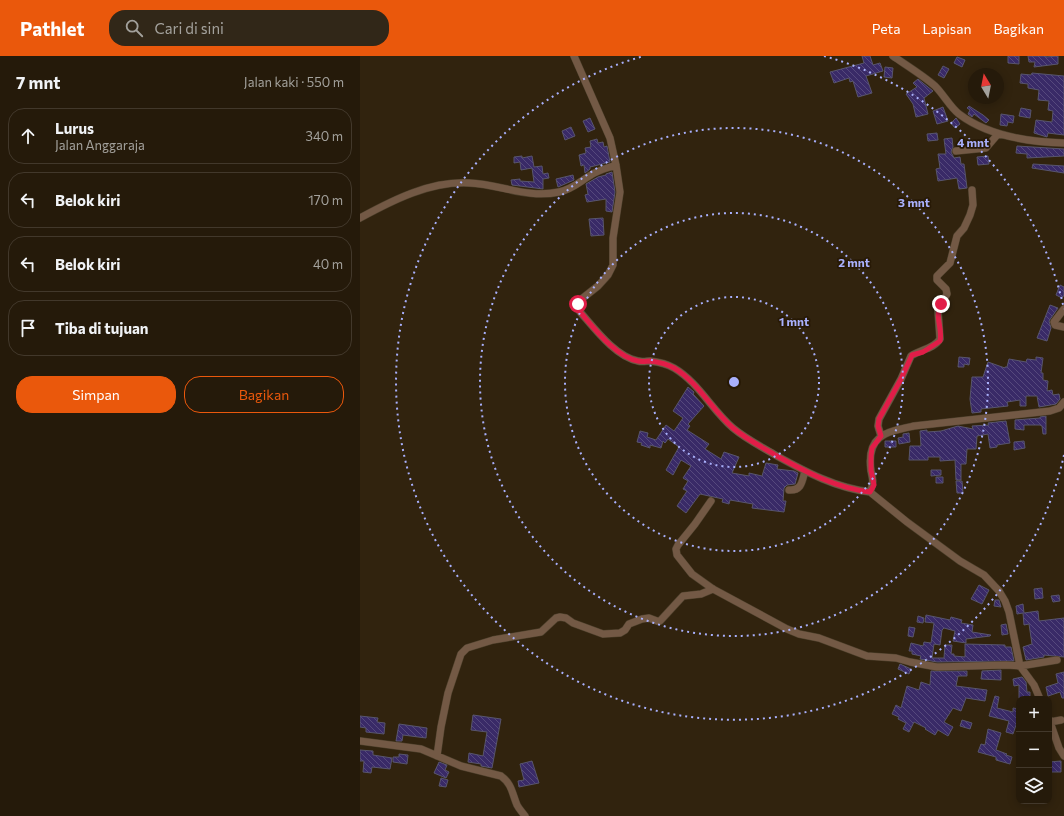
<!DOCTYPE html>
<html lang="id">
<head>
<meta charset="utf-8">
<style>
  :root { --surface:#251a0a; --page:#312718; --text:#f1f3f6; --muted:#a3a19c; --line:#42382b; --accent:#ea580c }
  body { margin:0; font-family:Commissioner,sans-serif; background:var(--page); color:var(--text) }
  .controls { position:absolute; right:12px; bottom:12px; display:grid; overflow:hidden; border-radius:8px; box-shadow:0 2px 10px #0003 }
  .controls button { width:36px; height:36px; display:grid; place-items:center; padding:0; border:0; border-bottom:1px solid var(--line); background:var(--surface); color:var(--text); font:20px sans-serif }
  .compass { position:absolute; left:608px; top:12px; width:36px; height:36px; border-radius:50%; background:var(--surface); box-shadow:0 2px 10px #0003; rotate:350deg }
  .stop { position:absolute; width:12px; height:12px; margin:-9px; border:3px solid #e11d48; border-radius:50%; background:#fff }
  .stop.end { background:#e11d48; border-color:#fff; box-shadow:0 1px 4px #0008 }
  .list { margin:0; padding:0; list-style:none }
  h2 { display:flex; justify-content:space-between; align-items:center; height:52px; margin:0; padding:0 16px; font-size:17px }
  h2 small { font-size:13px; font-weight:400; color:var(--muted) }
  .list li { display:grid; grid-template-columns:26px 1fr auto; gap:12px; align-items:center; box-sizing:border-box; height:56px; margin:0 8px 8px; padding:0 8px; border:1px solid var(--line); border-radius:16px }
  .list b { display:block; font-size:15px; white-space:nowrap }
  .list p { margin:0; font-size:13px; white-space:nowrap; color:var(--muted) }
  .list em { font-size:13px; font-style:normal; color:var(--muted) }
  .actions { display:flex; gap:8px; padding:12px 16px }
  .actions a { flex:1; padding:9px 0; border:1px solid var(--accent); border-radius:16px; text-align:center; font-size:14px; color:var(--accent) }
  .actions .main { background:var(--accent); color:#fff }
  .icon { flex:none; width:22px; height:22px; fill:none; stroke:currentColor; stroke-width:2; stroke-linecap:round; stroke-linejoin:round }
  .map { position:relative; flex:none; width:704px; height:760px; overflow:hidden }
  header { display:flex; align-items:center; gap:24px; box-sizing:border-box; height:56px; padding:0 20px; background:var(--accent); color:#fff }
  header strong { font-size:19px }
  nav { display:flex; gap:22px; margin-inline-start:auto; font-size:14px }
  .search { width:280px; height:36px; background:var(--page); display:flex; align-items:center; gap:10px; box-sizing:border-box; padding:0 14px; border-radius:16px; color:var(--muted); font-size:15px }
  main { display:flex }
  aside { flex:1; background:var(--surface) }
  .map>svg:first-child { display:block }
  .building { fill:url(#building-back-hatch); stroke:#58556d }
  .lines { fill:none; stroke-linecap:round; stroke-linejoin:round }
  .minor-casing { stroke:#4d402c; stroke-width:8 }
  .minor { stroke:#735945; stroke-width:7 }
  .route { stroke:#e11d48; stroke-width:5 }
  .ring { fill:none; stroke:#a9b0fc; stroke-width:2; stroke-dasharray:2 4 }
  .centre { fill:#a9b0fc; stroke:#271905; stroke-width:2 }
  .ring-label { font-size:12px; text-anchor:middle; font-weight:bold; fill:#a9b0fc; stroke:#271905; stroke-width:3.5; stroke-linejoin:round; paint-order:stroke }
</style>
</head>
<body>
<header>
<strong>Pathlet</strong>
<div class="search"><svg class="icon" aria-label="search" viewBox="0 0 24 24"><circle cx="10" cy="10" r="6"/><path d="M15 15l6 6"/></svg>Cari di sini</div>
<nav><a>Peta</a><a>Lapisan</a><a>Bagikan</a></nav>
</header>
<main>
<aside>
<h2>7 mnt<small>Jalan kaki · 550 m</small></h2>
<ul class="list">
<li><svg class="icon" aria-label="ahead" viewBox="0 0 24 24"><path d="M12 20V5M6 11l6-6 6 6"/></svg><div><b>Lurus</b><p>Jalan Anggaraja</p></div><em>340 m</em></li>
<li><svg class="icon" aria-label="left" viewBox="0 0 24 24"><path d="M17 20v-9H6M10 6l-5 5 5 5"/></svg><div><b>Belok kiri</b></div><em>170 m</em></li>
<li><svg class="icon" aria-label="left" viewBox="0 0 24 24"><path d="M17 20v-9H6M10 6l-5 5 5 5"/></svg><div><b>Belok kiri</b></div><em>40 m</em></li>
<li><svg class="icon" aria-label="arrive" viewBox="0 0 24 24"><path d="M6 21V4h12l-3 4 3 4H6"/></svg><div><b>Tiba di tujuan</b></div></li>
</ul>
<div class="actions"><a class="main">Simpan</a><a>Bagikan</a></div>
</aside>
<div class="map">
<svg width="704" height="760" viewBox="0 0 704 760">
  <defs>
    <pattern id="building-back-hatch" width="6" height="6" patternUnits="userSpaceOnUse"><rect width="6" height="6" fill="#392a67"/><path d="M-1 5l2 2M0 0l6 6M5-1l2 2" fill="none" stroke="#56497d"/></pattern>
  </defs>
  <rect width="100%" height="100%" fill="#31230e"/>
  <path class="building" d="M502,0H510L513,9L520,7L523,15L506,20L512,37L498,41L493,25L490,26L489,22L474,27L470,16L504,7Z
    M648,0H659V8L648,7Z
    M668,0H686V1L698,0V8L674,11L675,6H669Z
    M597,1L605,4L602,11L594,7Z
    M583,10L589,13L584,22L578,19Z
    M525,11L533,12L532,22L524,21Z
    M672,17L704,20V79L688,77L687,81L674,77L676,64L692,66L693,55L688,54L689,45L678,44L679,34L668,32V28L660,27L661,18L671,19Z
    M558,23L573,35L564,42L568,58L556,61L553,48L546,38L557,31L553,27Z
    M609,50L623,59L629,64L626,67L614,58L612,61L608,58L610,54L607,52Z
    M583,51L588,65L577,68L573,55Z
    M661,52L671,54L670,62L659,60Z
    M641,58L654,60L653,67L648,66L647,70L640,69Z
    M230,62L235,73L228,76L223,65Z
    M596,62L600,68L595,72L591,67Z
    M211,71L215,80L205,84L202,75Z
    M577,77L578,84L568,85L567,78Z
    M592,82L593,91L591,96L594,102L600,101L601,108H604L607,132L599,133L597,122L578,125L576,113L580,112L578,98H586L584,83Z
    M237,83L238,87L243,86L244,91L247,90L250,106L230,111V113L225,117L224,109L221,110L219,99L226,97L225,92L231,91L230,85Z
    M657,90L704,93V100L667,102V98L656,97Z
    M162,100V102L172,100L174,111L182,110L183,118L188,117L189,122L183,123V133L152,129L151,124L160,123V125L174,126L172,112L161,114L160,106L154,107V101Z
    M628,100L629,108L618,109L617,101Z
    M673,108L704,110V117L672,112Z
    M252,116L255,136L252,156L246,155V143L227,146L225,139L228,138L226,128L238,121L246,119V118Z
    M213,119L214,124L198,131L196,123Z
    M243,162L244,179L231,180L229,163Z
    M700,229L704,231V240H703L702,242L696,239Z
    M690,249L698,252L689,265L691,272L687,285L677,282Z
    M599,301L610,302L609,309L604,308V311H598Z
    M676,301L683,302L681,317H683V324L688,325L687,335L692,334L693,339L699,338L700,343L696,348L679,351L677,340H666V350H660V344L647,346L648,350L621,353V356L612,357L610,343L612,321H623L628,306L645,312V311H647L649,303L666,306L667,303L676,304Z
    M328,331L334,336L333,338L344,350L328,368L330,370L327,374L349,388L345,393L361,403L364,396L379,401L372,417L389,420V417L402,420L406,407L418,409L417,413L434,415L438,417L435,428L427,429L424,432L423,445H426L424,456L392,452L393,448L370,444L369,448L362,446L363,443L340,438L326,457L317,450L327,435L323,433L328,425L323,422L331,410L321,404L313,419L306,414L319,391L308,383L305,387L303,385L301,392L290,389V392L281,389L282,387L277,386L280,375L288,377L287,381L296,384L306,369L314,375L323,362L313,355Z
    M686,360V378H683L682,370L680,369H664V374L655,373V364L680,362V361Z
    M646,365L650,387L637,389V391L630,392L628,378L617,380L616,393H607L606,408H601V424H596L595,404L580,405V401H568V404H549L550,390H561L560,375L567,374V376L581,375L598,370L613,373L612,370L629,369L628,367Z
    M549,377L550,386L539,388L538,382L543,381V378Z
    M525,385H536V391H525Z
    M664,385L665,392L654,394V386Z
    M571,414H581V419L571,420Z
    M576,421H583V427H576Z
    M596,425H602L603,437H597Z
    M619,529L629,534L622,548L611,543Z
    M682,532L683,542L675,543L674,533Z
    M699,539L700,545L693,546L691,540Z
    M635,544H639L641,551L634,550Z
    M663,548L664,557L678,555L679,565L704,562V601L684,599V601L666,604L663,591L672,588L669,568L664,569L663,557L657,558L656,550Z
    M566,559L590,564L591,561L602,564L601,567L613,569L612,576L631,579L630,580L606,583V587L593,585L595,575L584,572L582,574L580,589L574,588L572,602H584L585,589H592L591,598H594V600L605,601V588L645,589V591H651L654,605L577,606L560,603L561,600L552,598V595H549L551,587L563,590L564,586L571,587L574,567L565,566Z
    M558,560L564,562L563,567L557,566Z
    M646,568L648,578L642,579L641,569Z
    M549,571L555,572L553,581L548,580Z
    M540,608L551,613L549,618L538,613Z
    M641,614V624L621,623L622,615Z
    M571,615H607V620H598L596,630L627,634L625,645L606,642L601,655L593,652L584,666L593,671L588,680L578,674L575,679L565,673L566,672L554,666L549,676L543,673L546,667L538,663L539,661L532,658L536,649L541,652L547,630L559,634L561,626L570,629Z
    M704,616V642H702L700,636L688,640L686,631L698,627L696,618Z
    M662,621L666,626L667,636H670V642L659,643V629L654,630L653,623Z
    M635,640L639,641L637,652L653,656V652L659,653V660L653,678L646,676L649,665L629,660Z
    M113,659L141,663L132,712L121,710V708L108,706L109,697L123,700L127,676L111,674Z
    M0,660L18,662L17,666L25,667L24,678L6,676V672L0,671Z
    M602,664L612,667L610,673L600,670Z
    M39,668L67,672L66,682L43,679L42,685H36Z
    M628,673L641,677L636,694L647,698L646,699L652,701L650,708L636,704V701L618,696L621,688L625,689Z
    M0,694L13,695V699L32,702L30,713L12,711L11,717L3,716L4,705H0Z
    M39,698L48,699L47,708L33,706V701H39Z
    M172,705L179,727L159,731L158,725L164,724L160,708Z
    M701,705V716H689V706Z
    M79,706L87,709L85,714L89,716L86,722L74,717Z
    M81,722L88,724L86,731L79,730Z"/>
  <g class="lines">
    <g class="minor-casing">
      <path id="minor" d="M214,0L250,82L256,109L260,136L253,182V209L248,219L238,230L219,245L218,253L221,257C235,273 256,301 278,305C282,306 287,305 290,305C298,306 307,308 314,312C338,326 352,354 373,372C386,383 402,391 417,400C446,416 476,432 510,436
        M533,0C546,9 564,20 575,30C584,39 590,51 599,58C628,80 669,86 704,87
        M596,95L626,92L638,78
        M0,162C33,144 70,125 109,127C140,128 167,143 199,136C213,133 219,126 231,119C238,114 248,112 256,109
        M704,253L694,266L695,269L704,271
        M521,380L518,370L519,363L541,323L551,300C559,294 574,293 580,283L578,255L587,238L586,233L577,224V220L590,207L597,180L604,172L610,159L613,149L612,134
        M429,434C442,435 442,425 445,415
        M510,436L547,466L600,505L624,519L639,535L645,545L649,556L660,610L674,629L680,643
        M510,436C514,427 513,424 511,415C506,379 526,376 554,370L690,355L699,352L704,346
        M351,445L335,468L318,489L316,493L317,499L332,518L353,533L427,573L439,578L459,582L507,600L536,602L550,606L577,611L646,609L660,610L697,604
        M689,663L699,692L704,700
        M690,666L701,664
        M0,685L61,693L101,710L141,720C152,728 152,737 157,749C159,753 162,756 165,760
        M77,700L81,671L88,637L101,598L107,592L133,584L181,576L196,562L200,561L206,562L213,567L243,578L260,577L265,574L269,568L282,563L289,562L297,565H300L323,540L341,538L353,533"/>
    </g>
    <use href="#minor" class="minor"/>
  </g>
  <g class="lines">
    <path class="route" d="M218,248V254L221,257C235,273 256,301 278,305C282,306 287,305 290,305C298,306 307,308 314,312C338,326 352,354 373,372C386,383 402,391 417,400C446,416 476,432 510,436L514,429L511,414V400L512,392L521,380L518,370L519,363L541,323L552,299L563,296L580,285C583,273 574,260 581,248"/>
  </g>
  <g class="ring">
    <circle cx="374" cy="326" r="85"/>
    <circle cx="374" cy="326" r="169"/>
    <circle cx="374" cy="326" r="254"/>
    <path d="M704 399A338 338 0 1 1 284 0M464 0A338 338 0 0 1 704 253"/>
  </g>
  <circle cx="374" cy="326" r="6" class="centre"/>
  <g class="ring-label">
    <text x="613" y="91">4 mnt</text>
    <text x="554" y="151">3 mnt</text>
    <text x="494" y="211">2 mnt</text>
    <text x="434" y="270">1 mnt</text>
  </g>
</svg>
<div class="controls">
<button>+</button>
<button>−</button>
<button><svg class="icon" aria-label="layers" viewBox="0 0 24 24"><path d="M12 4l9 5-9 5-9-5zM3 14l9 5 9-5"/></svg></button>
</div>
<svg class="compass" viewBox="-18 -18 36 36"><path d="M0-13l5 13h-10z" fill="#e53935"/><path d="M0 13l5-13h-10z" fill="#a3a19c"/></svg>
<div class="stop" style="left:218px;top:248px"></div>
<div class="stop end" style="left:581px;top:248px"></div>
</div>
</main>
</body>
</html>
